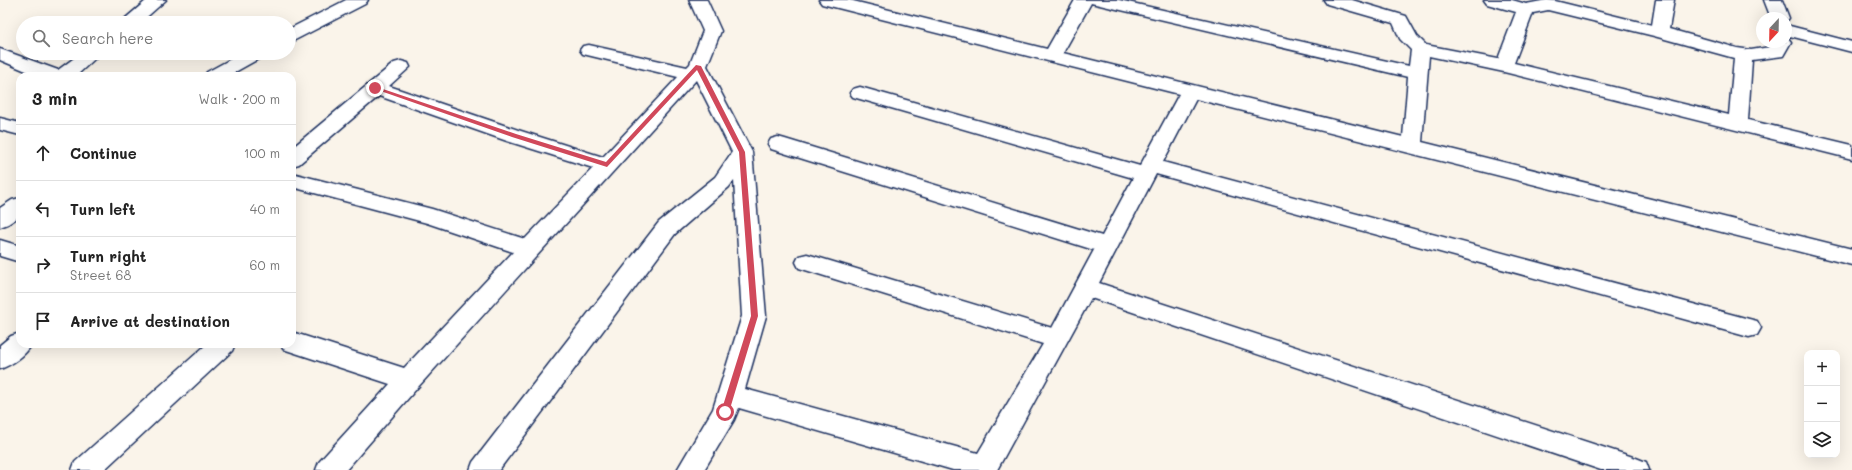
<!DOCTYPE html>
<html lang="en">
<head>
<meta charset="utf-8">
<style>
  :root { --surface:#fff; --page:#f6f6f6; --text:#222; --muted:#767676; --line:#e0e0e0 }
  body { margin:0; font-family:Mali,sans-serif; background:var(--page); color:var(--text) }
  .controls { position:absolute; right:12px; bottom:12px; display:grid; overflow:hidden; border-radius:8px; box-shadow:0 4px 16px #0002 }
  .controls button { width:36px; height:36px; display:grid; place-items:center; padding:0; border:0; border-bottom:1px solid var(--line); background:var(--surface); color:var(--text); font:20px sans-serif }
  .compass { position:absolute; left:1756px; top:12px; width:36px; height:36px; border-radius:50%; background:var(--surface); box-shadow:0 4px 16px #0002; rotate:202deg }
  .stop { position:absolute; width:12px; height:12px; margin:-9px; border:3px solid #d1495b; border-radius:50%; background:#fff }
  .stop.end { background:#d1495b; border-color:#fff; box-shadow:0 1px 4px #0008 }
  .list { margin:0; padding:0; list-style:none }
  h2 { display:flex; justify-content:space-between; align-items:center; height:52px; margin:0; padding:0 16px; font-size:17px }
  h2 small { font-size:13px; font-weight:400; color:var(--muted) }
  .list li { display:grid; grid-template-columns:26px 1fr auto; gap:12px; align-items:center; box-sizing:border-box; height:56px; padding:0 16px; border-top:1px solid var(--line) }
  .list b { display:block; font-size:15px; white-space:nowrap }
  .list p { margin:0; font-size:13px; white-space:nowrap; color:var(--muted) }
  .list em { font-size:13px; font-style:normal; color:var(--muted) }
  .icon { flex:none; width:22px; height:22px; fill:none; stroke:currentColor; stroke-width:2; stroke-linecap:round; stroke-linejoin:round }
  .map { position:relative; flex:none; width:1852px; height:470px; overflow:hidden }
  .search { position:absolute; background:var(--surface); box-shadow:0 4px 16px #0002; left:16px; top:16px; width:280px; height:44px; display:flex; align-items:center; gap:10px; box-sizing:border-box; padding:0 14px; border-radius:22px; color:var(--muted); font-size:15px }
  .panel { position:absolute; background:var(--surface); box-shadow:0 4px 16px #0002; left:16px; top:72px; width:280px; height:276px; border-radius:12px }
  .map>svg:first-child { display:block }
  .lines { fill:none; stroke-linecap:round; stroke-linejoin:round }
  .minor-casing { stroke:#1b2f5e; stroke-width:3 }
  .minor { fill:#fff; fill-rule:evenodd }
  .route { fill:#d1495b }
</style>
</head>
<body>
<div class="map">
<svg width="1852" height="470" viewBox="0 0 1852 470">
  <rect width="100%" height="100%" fill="#faf4ea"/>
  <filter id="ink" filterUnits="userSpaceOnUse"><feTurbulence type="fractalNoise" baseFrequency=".025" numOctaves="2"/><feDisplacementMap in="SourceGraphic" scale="8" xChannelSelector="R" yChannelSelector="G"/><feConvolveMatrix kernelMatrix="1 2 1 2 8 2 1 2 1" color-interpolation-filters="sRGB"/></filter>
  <g filter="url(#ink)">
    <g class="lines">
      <g class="minor-casing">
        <path id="minor" d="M147,0H166L140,23H120Z
          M346,0H368L365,4L295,40L289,41V29Z
          M689,0H707L721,31L707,66L752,152L766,316L745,389L978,453L1043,344L799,268L796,262L799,256L807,254L1052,328L1094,250L771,149L768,144L771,139L778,137L785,139L1102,236L1133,178L853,97L850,93L853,89L860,87L1140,166L1179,94L822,4L819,0H849L1047,49L1075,0H1119L1409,66L1411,50L1400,39L1393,23L1327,4L1324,0H1352L1406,16L1417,36L1426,45L1498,59L1516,12L1487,4L1484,0H1512L1526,4L1547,0L1555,1L1652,25L1656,0H1674L1669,29L1737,48L1751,50L1770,47L1773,42H1786V38H1788L1791,42L1783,56L1752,60L1748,120L1852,145V159L1504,72L1429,56L1422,142L1852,249V265L1196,99L1163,162L1749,319L1757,321L1761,328L1757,335L1749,337L1156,174L1099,283L1636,458L1646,462L1649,470H1601L1091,298L997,470H953L739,408L734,420L704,470H677L713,409L742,316L734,180L729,187L675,234L499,470H470L473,462L659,222L715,177L732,152L696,80L418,387L346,470H316L319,462L390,384L283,349L281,344H292V332L404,368L513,252L427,223L292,187V173L432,209L525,239L593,168L507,141L379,96L299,164L292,166V148L394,63L401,61L408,63L410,67L389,86L521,131L603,157L678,77L583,54L580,50L583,46L589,45L687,67L690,64L703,31ZM1091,3L1408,77L1403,137L1063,53ZM1548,10L1654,36L1734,58L1729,115L1514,63L1533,13Z
          M1764,0H1782L1789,18L1786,22V18H1771Z
          M1786,25L1852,42V52L1786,35Z
          M0,49L58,70L81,53H101L76,76H38L0,60Z
          M242,53H265L262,57L228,76H205L207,72Z
          M0,118L20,123V135L0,130Z
          M20,198V216L8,224L0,227V208L12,200Z
          M0,240L20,246V262L0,256Z
          M20,333V344H32C26,355 12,365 0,369V345L11,336Z
          M207,344H235L232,351L104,470H72L75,462Z"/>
      </g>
      <use href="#minor" class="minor"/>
    </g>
  </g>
  <path class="route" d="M696,65L701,66L745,152L758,316L729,412L725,415L721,412L751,316L739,152L697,70L607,167L512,137L372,88L377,87L516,134L606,162Z"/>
</svg>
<div class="controls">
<button>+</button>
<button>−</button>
<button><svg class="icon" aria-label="layers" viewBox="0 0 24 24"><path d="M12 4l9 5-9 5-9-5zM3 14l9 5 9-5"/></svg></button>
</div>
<svg class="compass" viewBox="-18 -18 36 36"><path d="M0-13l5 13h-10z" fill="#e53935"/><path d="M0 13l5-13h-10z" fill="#767676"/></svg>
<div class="stop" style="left:725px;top:412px"></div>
<div class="stop end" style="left:375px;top:88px"></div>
<div class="search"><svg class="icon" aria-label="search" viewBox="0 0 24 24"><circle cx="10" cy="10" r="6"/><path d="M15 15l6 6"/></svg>Search here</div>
<section class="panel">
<h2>3 min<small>Walk · 200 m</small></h2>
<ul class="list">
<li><svg class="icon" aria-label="ahead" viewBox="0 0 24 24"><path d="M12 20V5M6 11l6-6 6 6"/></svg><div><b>Continue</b></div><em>100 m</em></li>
<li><svg class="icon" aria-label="left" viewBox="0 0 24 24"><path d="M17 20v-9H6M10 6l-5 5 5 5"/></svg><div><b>Turn left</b></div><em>40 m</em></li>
<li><svg class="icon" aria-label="right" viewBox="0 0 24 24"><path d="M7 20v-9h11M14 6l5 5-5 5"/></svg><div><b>Turn right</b><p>Street 68</p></div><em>60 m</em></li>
<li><svg class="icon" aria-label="arrive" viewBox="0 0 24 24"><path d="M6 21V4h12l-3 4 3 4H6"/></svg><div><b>Arrive at destination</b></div></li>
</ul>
</section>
</div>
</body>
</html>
